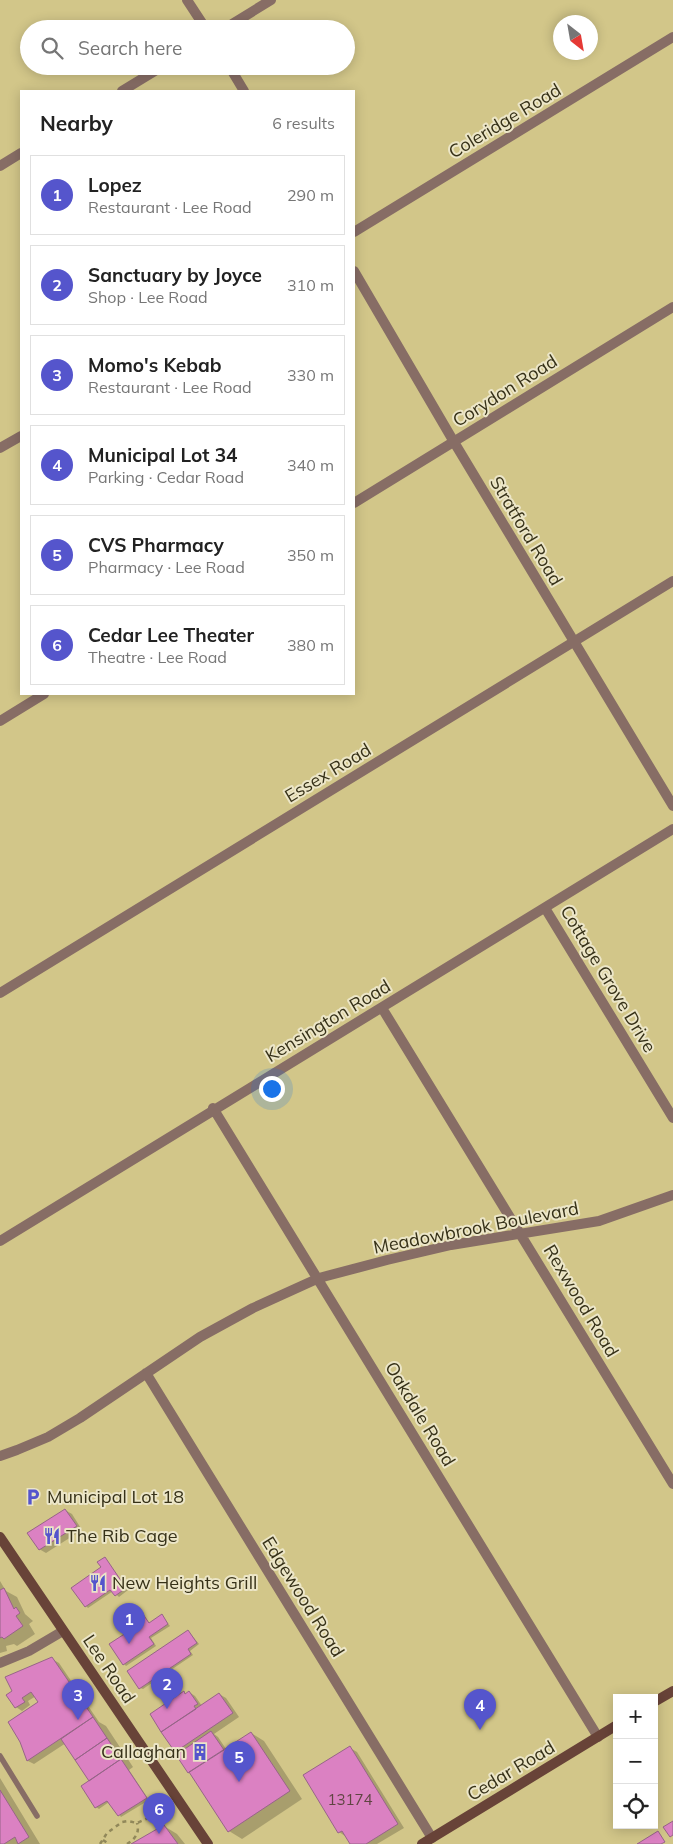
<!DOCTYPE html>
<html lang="en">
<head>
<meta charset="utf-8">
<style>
  :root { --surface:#fff; --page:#f6f6f6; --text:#222; --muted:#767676; --line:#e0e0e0; --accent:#55c }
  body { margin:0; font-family:Mulish,sans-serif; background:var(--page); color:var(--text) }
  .controls { position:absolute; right:15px; bottom:15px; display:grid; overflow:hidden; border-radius:0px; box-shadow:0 2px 12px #0003 }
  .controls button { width:45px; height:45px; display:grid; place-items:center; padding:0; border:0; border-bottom:1px solid var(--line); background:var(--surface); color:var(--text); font:25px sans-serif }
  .compass { position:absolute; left:553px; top:15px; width:45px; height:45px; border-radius:50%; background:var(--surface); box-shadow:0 2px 12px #0003; rotate:149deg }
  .you { position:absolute; left:271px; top:1088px; width:18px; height:18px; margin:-12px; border:4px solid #fff; border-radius:50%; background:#1a73e8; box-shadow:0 0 0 8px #1a73e833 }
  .badge { display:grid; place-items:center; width:32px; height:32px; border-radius:50%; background:var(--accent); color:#fff; font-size:16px; font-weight:700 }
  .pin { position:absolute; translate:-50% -41px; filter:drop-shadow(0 1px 2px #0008) }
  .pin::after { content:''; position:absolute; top:26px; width:18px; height:15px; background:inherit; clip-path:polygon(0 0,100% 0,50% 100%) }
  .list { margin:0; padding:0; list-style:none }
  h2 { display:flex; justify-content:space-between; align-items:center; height:65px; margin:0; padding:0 20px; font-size:21px }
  h2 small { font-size:16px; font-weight:400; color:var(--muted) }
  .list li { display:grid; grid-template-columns:32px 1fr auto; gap:15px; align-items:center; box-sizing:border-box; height:80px; margin:0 10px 10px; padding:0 10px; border:1px solid var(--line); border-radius:0px }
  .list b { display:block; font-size:19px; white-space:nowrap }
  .list p { margin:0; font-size:16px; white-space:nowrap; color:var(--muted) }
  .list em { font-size:16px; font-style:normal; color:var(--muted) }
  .icon { flex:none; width:28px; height:28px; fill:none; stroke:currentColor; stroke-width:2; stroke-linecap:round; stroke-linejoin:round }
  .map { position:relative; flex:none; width:673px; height:1844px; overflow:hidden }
  .search { position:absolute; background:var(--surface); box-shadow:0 2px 12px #0003; left:20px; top:20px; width:335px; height:55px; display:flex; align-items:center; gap:12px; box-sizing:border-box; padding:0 18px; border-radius:28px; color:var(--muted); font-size:19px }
  .panel { position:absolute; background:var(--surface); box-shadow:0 2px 12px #0003; left:20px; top:90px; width:335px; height:605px; border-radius:0px }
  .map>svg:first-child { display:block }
  .shadow { fill:#0003 }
  .building { fill:#db81c2; stroke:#976588 }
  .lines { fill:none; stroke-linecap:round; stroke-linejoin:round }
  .path { stroke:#91885a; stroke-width:2.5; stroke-dasharray:4 4; stroke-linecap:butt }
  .service { stroke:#876d65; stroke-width:5.5 }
  .minor { stroke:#876d65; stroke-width:10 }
  .tertiary { stroke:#876d65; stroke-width:10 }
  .secondary { stroke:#684338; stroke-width:10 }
  .labels { text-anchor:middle; stroke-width:4; stroke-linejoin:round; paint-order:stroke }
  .number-label { font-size:15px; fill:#5f4542 }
  .street-label { font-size:18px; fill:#363118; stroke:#ece6c8 }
  .poi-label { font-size:18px; fill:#363118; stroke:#ece6c8; text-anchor:start }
</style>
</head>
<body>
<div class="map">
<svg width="673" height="1844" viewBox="0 0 673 1844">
  <rect width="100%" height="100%" fill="#d2c689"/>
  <path class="shadow" d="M65,1510L72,1514L82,1530L46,1553L39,1549Z
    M105,1559L128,1590L119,1597L113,1591L88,1608L86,1606Z
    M0,1581L6,1591L17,1597L25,1614L33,1621L29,1624L35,1634L17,1646L14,1644L6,1646L7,1651L0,1653Z
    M139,1609L150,1624L162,1616L170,1626L151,1638L156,1646L126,1666L124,1664L127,1633Z
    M188,1631L199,1644L190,1651L193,1655L143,1689L140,1688Z
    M52,1659L59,1663L99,1722L106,1726L133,1767L129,1770L149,1800L121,1817L109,1802L99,1809L96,1807L83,1787L91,1781L66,1743L34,1764L28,1761L21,1741L40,1703L36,1696L28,1701L30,1705L22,1711L16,1707L8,1696Z
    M189,1692L195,1696L202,1706L219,1694L226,1698L239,1717L214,1734L218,1737L226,1749L251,1733L264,1741L302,1799L242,1839L229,1831L180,1754L176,1751L184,1693L186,1694Z
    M350,1748L357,1752L404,1828L377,1844H352L345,1836L339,1832Z
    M0,1778L40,1844H0Z
    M164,1826L177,1834L185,1844H134Z"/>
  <path class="building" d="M65,1509L77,1526L39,1550L27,1533Z
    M105,1557L126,1588L115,1596L110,1590L85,1607L71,1588L101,1567L97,1562Z
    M4,1588L14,1609L16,1607L20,1613L16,1616L23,1626L4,1639L2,1637L0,1638V1590Z
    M139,1608L149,1623L162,1614L168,1624L149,1637L154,1644L123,1665L109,1644L126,1633L118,1622Z
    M188,1630L197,1643L188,1649L191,1654L139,1689L127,1671Z
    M52,1657L93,1717L27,1761L20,1742L8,1722L38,1702L31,1692L22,1698L25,1702L15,1708L6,1695L12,1691L5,1677Z
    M184,1691L185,1694L189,1691L198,1704L194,1706L196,1709L161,1732L150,1714Z
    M219,1693L233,1713L175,1752L161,1732Z
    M93,1717L107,1738L75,1760L61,1739Z
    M211,1731L224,1750L188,1773L176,1755Z
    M251,1732L290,1791L228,1832L189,1772Z
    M107,1738L121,1759L89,1781L75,1760Z
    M350,1746L398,1824L366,1844H350L342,1831L338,1833L303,1775Z
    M121,1759L147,1798L118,1816L107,1801L95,1808L81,1786Z
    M0,1790L29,1837L18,1844L15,1837L4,1844H0Z
    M673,1821V1835L670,1837L663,1827Z
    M164,1825L178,1844H131Z
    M658,1831L665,1842L661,1844H637Z"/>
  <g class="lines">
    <path class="path" d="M103,1840L109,1844
      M100,1844L107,1833L122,1822L128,1821L137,1823L162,1812
      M127,1844C135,1839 140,1833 137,1823"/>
    <path class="service" d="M0,1756L37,1816"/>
    <path class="minor" d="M187,0L206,29
      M229,66L244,91
      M354,232L673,37
      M354,271L454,442L673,806
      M0,448L21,436
      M354,503L673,307
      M0,721L44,694
      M545,908L673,1118
      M0,993L673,581
      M382,1008L673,1484
      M213,1108L598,1737
      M0,1241C223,1102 449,967 673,829
      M146,1373L432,1838
      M0,1456L17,1450L48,1437L80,1418L200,1337L253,1308L319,1278L387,1260L451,1245L599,1221L673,1195
      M0,1663L29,1651L63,1631"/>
    <path class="tertiary" d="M224,29L271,0
      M122,91L163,66
      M0,166L21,153"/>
    <path class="secondary" d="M0,1537L208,1844
      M654,1702L673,1691
      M422,1844L617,1725"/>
  </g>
  <defs>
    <g id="parking-bare" transform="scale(1.35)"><path d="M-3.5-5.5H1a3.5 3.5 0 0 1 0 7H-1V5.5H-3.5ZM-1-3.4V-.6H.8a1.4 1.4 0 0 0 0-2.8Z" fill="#55c" stroke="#ece6c8" stroke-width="2.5" paint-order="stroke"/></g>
    <g id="restaurant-bare" transform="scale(1.35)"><path d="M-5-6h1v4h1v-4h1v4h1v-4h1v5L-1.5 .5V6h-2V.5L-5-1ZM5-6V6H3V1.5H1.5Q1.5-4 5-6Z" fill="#55c" stroke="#ece6c8" stroke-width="2.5" paint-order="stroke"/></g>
    <g id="building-bare" transform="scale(1.35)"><path d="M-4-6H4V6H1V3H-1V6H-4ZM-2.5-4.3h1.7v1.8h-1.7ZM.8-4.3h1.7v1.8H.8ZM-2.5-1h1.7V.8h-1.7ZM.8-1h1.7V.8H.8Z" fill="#55c" stroke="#ece6c8" stroke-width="2.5" paint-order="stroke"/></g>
  </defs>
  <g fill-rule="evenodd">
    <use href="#parking-bare" x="33" y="1497"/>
    <use href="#restaurant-bare" x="52" y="1536"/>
    <use href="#restaurant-bare" x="98" y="1583"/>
    <use href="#building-bare" x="200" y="1752"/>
  </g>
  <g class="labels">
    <g class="number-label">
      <text x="350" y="1805">13174</text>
    </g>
    <g class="street-label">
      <text transform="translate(505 121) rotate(-31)" y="6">Coleridge Road</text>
      <text transform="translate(505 391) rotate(-32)" y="6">Corydon Road</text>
      <text transform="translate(526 531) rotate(59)" y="6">Stratford Road</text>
      <text transform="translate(328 773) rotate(-31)" y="6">Essex Road</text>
      <text transform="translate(608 979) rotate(59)" y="6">Cottage Grove Drive</text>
      <text transform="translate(328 1021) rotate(-31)" y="6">Kensington Road</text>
      <text transform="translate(476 1228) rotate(-11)" y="6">Meadowbrook Boulevard</text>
      <text transform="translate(581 1301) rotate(59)" y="6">Rexwood Road</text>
      <text transform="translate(420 1414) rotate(59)" y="6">Oakdale Road</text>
      <text transform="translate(303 1597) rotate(58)" y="6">Edgewood Road</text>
      <text transform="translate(109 1669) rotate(56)" y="6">Lee Road</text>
      <text transform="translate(511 1771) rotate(-31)" y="6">Cedar Road</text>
    </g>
    <g class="poi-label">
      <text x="47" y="1503">Municipal Lot 18</text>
      <text x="66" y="1542">The Rib Cage</text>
      <text x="112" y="1589">New Heights Grill</text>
      <text x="186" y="1758" text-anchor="end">Callaghan</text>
    </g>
  </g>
</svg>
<div class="controls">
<button>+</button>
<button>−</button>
<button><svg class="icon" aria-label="locate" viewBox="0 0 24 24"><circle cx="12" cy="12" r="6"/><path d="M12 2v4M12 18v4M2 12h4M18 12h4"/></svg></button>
</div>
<svg class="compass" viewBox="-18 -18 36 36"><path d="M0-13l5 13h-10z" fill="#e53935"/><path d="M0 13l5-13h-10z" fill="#767676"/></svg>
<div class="you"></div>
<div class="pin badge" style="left:129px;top:1644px">1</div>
<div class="pin badge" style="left:167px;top:1709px">2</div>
<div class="pin badge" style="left:78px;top:1720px">3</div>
<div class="pin badge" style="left:480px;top:1730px">4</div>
<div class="pin badge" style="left:239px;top:1782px">5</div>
<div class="pin badge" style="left:159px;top:1834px">6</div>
<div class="search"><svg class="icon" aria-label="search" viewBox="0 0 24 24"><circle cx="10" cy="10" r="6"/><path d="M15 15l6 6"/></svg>Search here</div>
<section class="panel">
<h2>Nearby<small>6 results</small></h2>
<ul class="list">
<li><span class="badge">1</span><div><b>Lopez</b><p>Restaurant · Lee Road</p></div><em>290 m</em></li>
<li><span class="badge">2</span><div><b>Sanctuary by Joyce</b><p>Shop · Lee Road</p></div><em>310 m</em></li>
<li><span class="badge">3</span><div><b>Momo's Kebab</b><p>Restaurant · Lee Road</p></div><em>330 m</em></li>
<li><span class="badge">4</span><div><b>Municipal Lot 34</b><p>Parking · Cedar Road</p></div><em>340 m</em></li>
<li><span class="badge">5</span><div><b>CVS Pharmacy</b><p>Pharmacy · Lee Road</p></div><em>350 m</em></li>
<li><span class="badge">6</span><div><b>Cedar Lee Theater</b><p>Theatre · Lee Road</p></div><em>380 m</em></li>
</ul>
</section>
</div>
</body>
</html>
